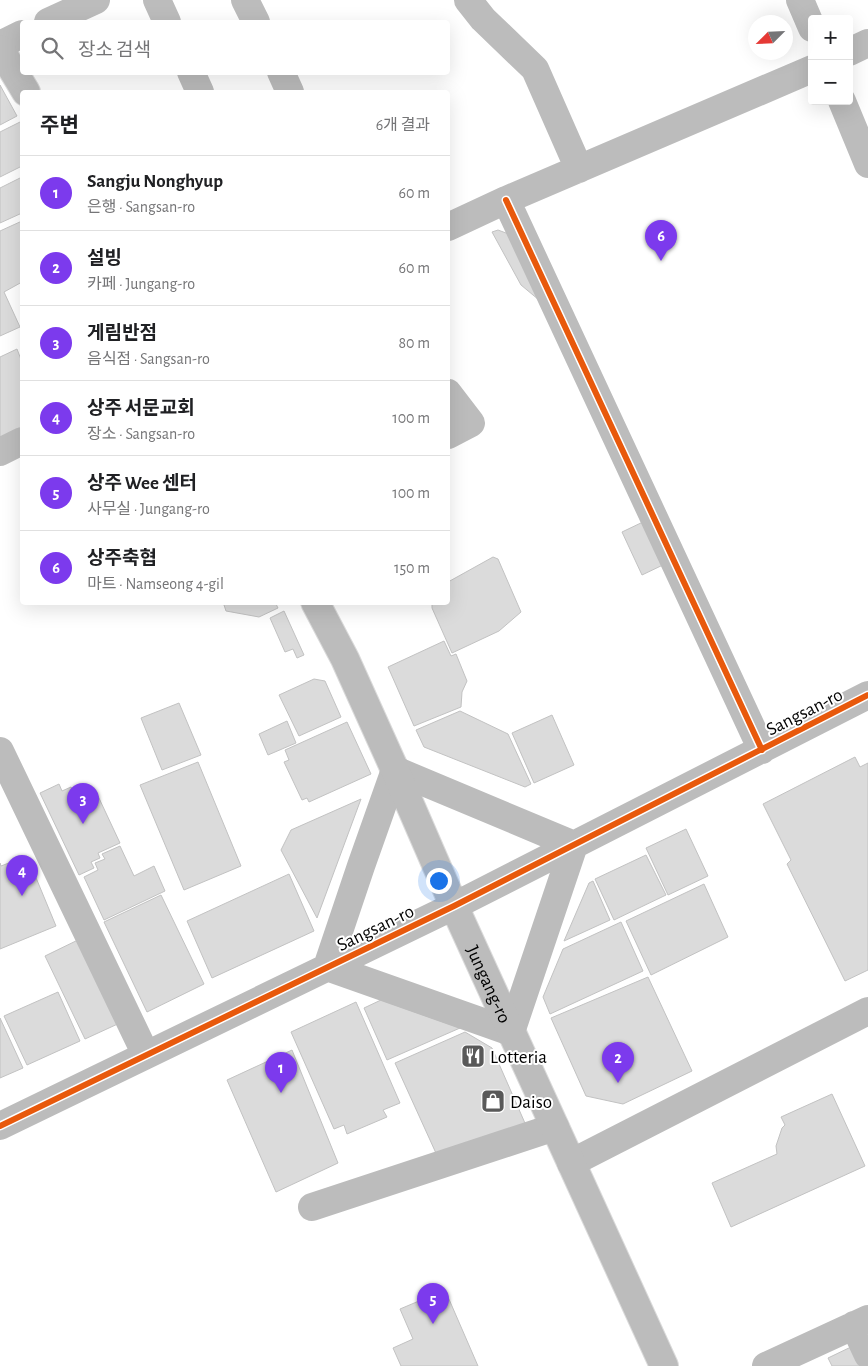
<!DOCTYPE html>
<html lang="ko">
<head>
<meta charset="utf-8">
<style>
  :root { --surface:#fff; --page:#f2f2f2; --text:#202124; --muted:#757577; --line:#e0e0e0; --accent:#7c3aed }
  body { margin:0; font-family:"Alegreya Sans","Noto Sans KR",sans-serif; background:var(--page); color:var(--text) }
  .controls { position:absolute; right:15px; top:15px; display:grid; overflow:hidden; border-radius:5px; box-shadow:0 5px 20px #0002 }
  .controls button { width:45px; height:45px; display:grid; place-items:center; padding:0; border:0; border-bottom:1px solid var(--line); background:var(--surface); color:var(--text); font:25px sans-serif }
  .compass { position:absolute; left:748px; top:15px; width:45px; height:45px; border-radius:50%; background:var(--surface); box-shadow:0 5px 20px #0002; rotate:246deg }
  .you { position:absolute; left:438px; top:880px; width:18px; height:18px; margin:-12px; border:4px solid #fff; border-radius:50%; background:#1a73e8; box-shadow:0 0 0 8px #1a73e833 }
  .badge { display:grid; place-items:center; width:32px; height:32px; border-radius:50%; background:var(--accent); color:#fff; font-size:16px; font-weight:700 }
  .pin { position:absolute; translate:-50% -41px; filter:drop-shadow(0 1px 2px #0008) }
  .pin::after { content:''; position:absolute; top:26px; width:18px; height:15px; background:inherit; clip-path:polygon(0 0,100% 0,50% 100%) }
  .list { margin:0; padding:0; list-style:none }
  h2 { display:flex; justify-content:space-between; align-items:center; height:65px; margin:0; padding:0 20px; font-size:21px }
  h2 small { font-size:16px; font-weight:400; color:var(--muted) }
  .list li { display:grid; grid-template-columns:32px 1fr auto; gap:15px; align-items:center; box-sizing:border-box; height:75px; padding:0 20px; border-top:1px solid var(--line) }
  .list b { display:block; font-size:19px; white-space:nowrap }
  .list p { margin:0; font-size:16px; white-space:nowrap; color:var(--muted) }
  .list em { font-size:16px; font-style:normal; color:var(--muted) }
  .icon { flex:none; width:28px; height:28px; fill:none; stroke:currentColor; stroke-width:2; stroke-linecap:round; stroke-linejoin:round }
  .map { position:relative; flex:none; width:868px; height:1366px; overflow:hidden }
  .search { position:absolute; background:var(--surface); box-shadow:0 5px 20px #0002; left:20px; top:20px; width:430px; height:55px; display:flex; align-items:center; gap:12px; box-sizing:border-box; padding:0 18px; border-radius:5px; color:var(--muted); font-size:19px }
  .panel { position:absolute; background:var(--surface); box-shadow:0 5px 20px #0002; left:20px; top:90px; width:430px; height:515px; border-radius:5px }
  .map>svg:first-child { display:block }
  .building { fill:#dbdbdb; stroke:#c2c2c2 }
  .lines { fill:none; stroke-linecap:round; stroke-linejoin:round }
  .major-casing { stroke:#dbdbdb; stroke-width:30 }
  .minor { stroke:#bcbcbc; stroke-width:28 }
  .major { stroke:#bcbcbc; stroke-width:28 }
  .cycleway-casing { stroke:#fff; stroke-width:9 }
  .cycleway { stroke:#e8590c; stroke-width:6 }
  .labels { text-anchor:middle; stroke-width:4; stroke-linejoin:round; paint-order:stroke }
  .street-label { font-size:19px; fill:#000; stroke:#fff }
  .poi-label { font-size:19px; fill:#000; stroke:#fff; text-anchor:start }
</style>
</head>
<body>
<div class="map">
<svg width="868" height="1366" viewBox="0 0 868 1366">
  <rect width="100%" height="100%" fill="#fff"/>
  <path class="building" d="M0,85L17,116L0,125Z
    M22,121V166L0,177V132Z
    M22,177V213L0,223V188Z
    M22,221V282L4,292L20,327L0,336V231Z
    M498,230L514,236L551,310L521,285L492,232Z
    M17,349L22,362V429L0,439V357Z
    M645,521L665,564L642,575L622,532Z
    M493,557L498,559L521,612L499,631L452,653L432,608V602H448V582Z
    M223,602H275L278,608L259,617L226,611Z
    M284,611L304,655L297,658L293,649L285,652L270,618Z
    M444,641L451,656L456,654L467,681L462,692L461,707L414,726L388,667Z
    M314,679L325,681L341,717L299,736L279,695Z
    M179,703L201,755L162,770L141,718Z
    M460,711L508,734L531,784L525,787L424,747L416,730Z
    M552,715L574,765L534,783L512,733Z
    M287,721L296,743L268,755L259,734Z
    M347,722L371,774L309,802L307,798L302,800L284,762L289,760L285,750Z
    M855,757L860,767L868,763V970L845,981L787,864L791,860L763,804Z
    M198,762L241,866L184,890L140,785Z
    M59,784L62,791L71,787L79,805L98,796L120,843L98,853L100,858L91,862L94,868L79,875L40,793Z
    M361,799L317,918L281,850L291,830Z
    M686,829L708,876L668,895L646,848Z
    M120,846L134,876L154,866L165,891L104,920L84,877L98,870L95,863L105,859L102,854Z
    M646,855L666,895L614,920L595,879Z
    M27,856L56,926L0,949V863L1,866Z
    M289,874L314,931L212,978L187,921Z
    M593,881L610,920L564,941L589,883Z
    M704,884L728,937L651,975L626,921Z
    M161,895L204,984L147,1012L104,922Z
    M621,922L643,971L550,1014L543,997L563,949Z
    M82,938L122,1022L85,1039L45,956Z
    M648,977L692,1071L623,1104L586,1096L551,1018Z
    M58,992L80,1041L27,1065L4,1016Z
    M381,1000L460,1028L387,1060L364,1008Z
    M356,1002L400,1103L383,1110L387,1117L347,1134L344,1125L334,1129L291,1032Z
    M0,1018L23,1068L0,1078Z
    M465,1032L492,1048L528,1130L440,1162L395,1063Z
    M292,1050L338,1163L276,1192L227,1080Z
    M832,1094L865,1166L731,1227L712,1183L777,1154L776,1146L782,1128L785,1125L781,1117Z
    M445,1290L478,1366H401L393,1348L413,1339L400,1309Z
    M853,1346L862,1366H832L828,1358Z"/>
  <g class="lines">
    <g class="major-casing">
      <g id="major">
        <path d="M0,49L26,92"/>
        <path id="s1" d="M315,602L345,659L395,770L454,906L664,1366"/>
      </g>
    </g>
    <path class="minor" d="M157,0L167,22
      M245,0L256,22
      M468,0L483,19L535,69L579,169
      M800,0L812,28
      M48,22L96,0
      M0,45L22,34
      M849,52L868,43
      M191,72L200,92
      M281,72L290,92
      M842,101L868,164
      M506,200L762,750
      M448,227L506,200L812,69
      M448,393L471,423L448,435
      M0,452L22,441
      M0,751L146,1055
      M395,770L574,845L511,1032L327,967L361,866Z
      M0,1126L454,906L868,695
      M571,1163L868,1011
      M312,1207L555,1127
      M854,1325L868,1355
      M766,1366L868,1319"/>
    <use href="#major" class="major"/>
    <g class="cycleway-casing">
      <path id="cycleway" d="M506,200L762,750
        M0,1126L454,906L868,695"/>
    </g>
    <use href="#cycleway" class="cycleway"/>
  </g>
  <defs>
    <g id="restaurant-square" transform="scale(1.25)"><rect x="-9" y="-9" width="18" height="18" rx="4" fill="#595959" stroke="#fff"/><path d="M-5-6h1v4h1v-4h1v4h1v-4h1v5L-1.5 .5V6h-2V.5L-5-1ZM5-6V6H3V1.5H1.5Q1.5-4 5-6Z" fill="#fff"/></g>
    <g id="shop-square" transform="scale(1.25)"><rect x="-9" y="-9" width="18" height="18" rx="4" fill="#595959" stroke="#fff"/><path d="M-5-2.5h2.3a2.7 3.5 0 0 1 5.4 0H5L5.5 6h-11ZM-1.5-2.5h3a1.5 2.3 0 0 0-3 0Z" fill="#fff"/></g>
  </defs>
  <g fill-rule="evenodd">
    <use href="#restaurant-square" x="473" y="1056"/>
    <use href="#shop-square" x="493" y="1101"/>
  </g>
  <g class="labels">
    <g class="street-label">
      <text transform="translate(804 711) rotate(-27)" y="7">Sangsan-ro</text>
      <text transform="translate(375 927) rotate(-26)" y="7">Sangsan-ro</text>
      <text dy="7" stroke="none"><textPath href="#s1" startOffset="420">Jungang-ro</textPath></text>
    </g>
    <g class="poi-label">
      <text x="490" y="1063">Lotteria</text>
      <text x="510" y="1108">Daiso</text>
    </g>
  </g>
</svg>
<div class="controls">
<button>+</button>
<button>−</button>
</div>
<svg class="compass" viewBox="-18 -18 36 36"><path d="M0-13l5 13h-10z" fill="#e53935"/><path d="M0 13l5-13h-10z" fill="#757577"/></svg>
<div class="you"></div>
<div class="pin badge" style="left:281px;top:1093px">1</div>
<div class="pin badge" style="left:618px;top:1083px">2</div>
<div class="pin badge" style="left:83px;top:824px">3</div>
<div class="pin badge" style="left:22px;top:896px">4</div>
<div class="pin badge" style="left:433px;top:1324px">5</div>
<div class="pin badge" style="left:661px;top:261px">6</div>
<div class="search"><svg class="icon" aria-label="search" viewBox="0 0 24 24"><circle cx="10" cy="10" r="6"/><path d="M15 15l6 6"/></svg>장소 검색</div>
<section class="panel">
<h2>주변<small>6개 결과</small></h2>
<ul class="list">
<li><span class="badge">1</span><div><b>Sangju Nonghyup</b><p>은행 · Sangsan-ro</p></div><em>60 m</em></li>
<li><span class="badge">2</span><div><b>설빙</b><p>카페 · Jungang-ro</p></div><em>60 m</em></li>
<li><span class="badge">3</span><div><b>게림반점</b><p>음식점 · Sangsan-ro</p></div><em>80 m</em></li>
<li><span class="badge">4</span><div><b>상주 서문교회</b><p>장소 · Sangsan-ro</p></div><em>100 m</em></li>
<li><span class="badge">5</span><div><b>상주 Wee 센터</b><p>사무실 · Jungang-ro</p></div><em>100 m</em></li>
<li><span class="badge">6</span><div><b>상주축협</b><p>마트 · Namseong 4-gil</p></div><em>150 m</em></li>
</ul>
</section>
</div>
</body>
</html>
